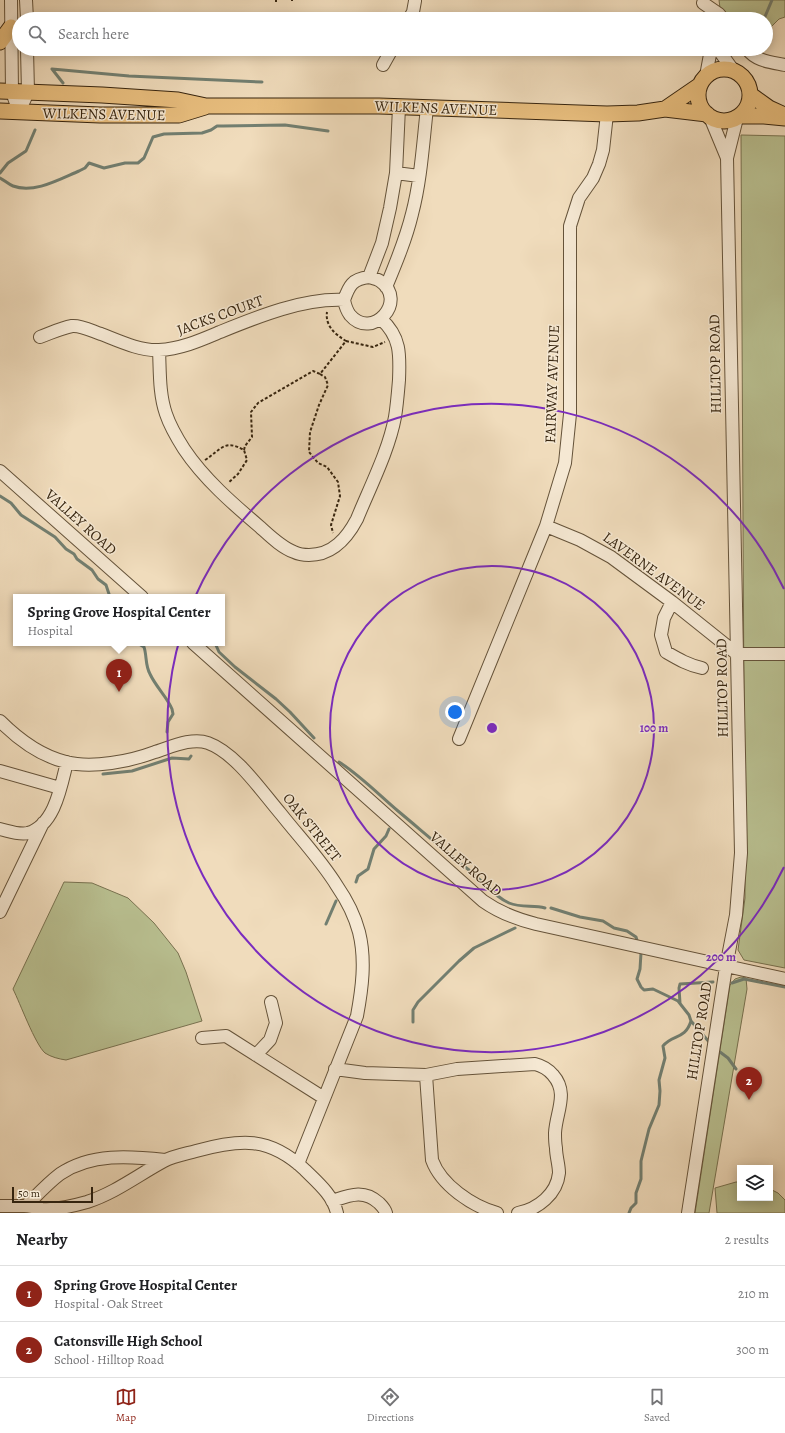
<!DOCTYPE html>
<html lang="en">
<head>
<meta charset="utf-8">
<style>
  :root { --surface:#fff; --page:#f2f2f2; --text:#202124; --muted:#757577; --line:#e0e0e0; --accent:#8f2418 }
  body { margin:0; font-family:Alegreya,serif; background:var(--page); color:var(--text) }
  .controls { position:absolute; right:12px; bottom:12px; display:grid; overflow:hidden; border-radius:0px; box-shadow:0 2px 10px #0003 }
  .controls button { width:36px; height:36px; display:grid; place-items:center; padding:0; border:0; border-bottom:1px solid var(--line); background:var(--surface); color:var(--text); font:20px sans-serif }
  .scale { position:absolute; left:12px; bottom:10px; width:81px; box-sizing:border-box; padding-left:4px; border:2px solid #37250f; border-top:0; font-size:11px; line-height:14px; white-space:nowrap; color:#37250f; -webkit-text-stroke:3px #f5e8d3; paint-order:stroke }
  .you { position:absolute; left:455px; top:712px; width:14px; height:14px; margin:-10px; border:3px solid #fff; border-radius:50%; background:#1a73e8; box-shadow:0 0 0 6px #1a73e833 }
  .badge { display:grid; place-items:center; width:26px; height:26px; border-radius:50%; background:var(--accent); color:#fff; font-size:13px; font-weight:700 }
  .pin { position:absolute; translate:-50% -33px; filter:drop-shadow(0 1px 2px #0008) }
  .pin::after { content:''; position:absolute; top:21px; width:14px; height:12px; background:inherit; clip-path:polygon(0 0,100% 0,50% 100%) }
  .popup { position:absolute; left:13px; top:594px; width:212px; height:52px; box-sizing:border-box; display:grid; place-content:center; border-radius:0px; background:var(--surface); filter:drop-shadow(0 1px 3px #0005); font-size:13px; white-space:nowrap; color:var(--muted) }
  .popup b { font-size:15px; color:var(--text) }
  .popup::after { content:''; position:absolute; left:50%; top:100%; margin-left:-8px; border:8px solid transparent; border-top-color:var(--surface) }
  .list { margin:0; padding:0; list-style:none }
  h2 { display:flex; justify-content:space-between; align-items:center; height:52px; margin:0; padding:0 16px; font-size:17px }
  h2 small { font-size:13px; font-weight:400; color:var(--muted) }
  .list li { display:grid; grid-template-columns:26px 1fr auto; gap:12px; align-items:center; box-sizing:border-box; height:56px; padding:0 16px; border-top:1px solid var(--line) }
  .list b { display:block; font-size:15px; white-space:nowrap }
  .list p { margin:0; font-size:13px; white-space:nowrap; color:var(--muted) }
  .list em { font-size:13px; font-style:normal; color:var(--muted) }
  .icon { flex:none; width:22px; height:22px; fill:none; stroke:currentColor; stroke-width:2; stroke-linecap:round; stroke-linejoin:round }
  .map { position:relative; flex:none; width:785px; height:1213px; overflow:hidden }
  .search { position:absolute; background:var(--surface); box-shadow:0 2px 10px #0003; left:12px; right:12px; top:12px; height:44px; display:flex; align-items:center; gap:10px; box-sizing:border-box; padding:0 14px; border-radius:22px; color:var(--muted); font-size:15px }
  .sheet { height:164px; background:var(--surface) }
  nav { display:flex; justify-content:space-around; align-items:center; box-sizing:border-box; height:56px; border-top:1px solid var(--line); background:var(--surface); font-size:11px; color:var(--muted) }
  nav a { display:grid; justify-items:center; gap:2px }
  nav .on { color:var(--accent) }
  .map>svg:first-child { display:block }
  .green { fill:#b9c091; stroke:#787250 }
  .lines { fill:none; stroke-linecap:round; stroke-linejoin:round }
  .stream { stroke:#727f71; stroke-width:3 }
  .minor-casing { stroke:#65533a; stroke-width:14 }
  .major-casing { stroke:#37250f; stroke-width:17 }
  .path { stroke:#37250f; stroke-width:2; stroke-dasharray:3 2; stroke-linecap:butt }
  .minor { stroke:#f5e8d3; stroke-width:12 }
  .major { stroke:#e8be7e; stroke-width:15 }
  .ring { fill:none; stroke:#7b2cbf; stroke-width:2 }
  .labels { text-anchor:middle; stroke-width:3; stroke-linejoin:round; paint-order:stroke }
  .street-label { font-size:15px; fill:#37250f; stroke:#f5e8d3 }
  .centre { fill:#7b2cbf; stroke:#f5e8d3; stroke-width:2 }
  .ring-label { font-size:12px; text-anchor:middle; font-weight:bold; fill:#7b2cbf; stroke:#f5e8d3; stroke-width:3; stroke-linejoin:round; paint-order:stroke }
</style>
</head>
<body>
<div class="map">
<svg width="785" height="1213" viewBox="0 0 785 1213">
  <rect width="100%" height="100%" fill="#f0dcbc"/>
  <filter id="stains"><feTurbulence type="fractalNoise" baseFrequency=".005" numOctaves="4"/><feColorMatrix values="0 0 0 0 .2 0 0 0 0 .09 0 0 0 0 .02 0 0 0 .5 -.17"/></filter>
  <radialGradient id="worn" r=".72"><stop offset=".6" stop-color="#630" stop-opacity="0"/><stop offset="1" stop-color="#630" stop-opacity=".3"/></radialGradient>
  <path class="green" d="M719,0H785V17L779,19L766,32V19H733L720,8Z
    M741,135L785,136V968L744,960L738,950L745,898Z
    M64,882L92,883L128,898L154,923L178,953L186,972L202,1021L66,1060C59,1059 51,1057 45,1053C35,1044 20,1003 13,989Z
    M741,977L746,978L747,989L709,1213H695L730,985L735,979Z
    M736,1182H740V1198H770V1189L778,1193L785,1200V1213H717L715,1188Z"/>
  <g class="lines">
    <path class="stream" d="M764,19L772,0
      M52,69L129,76L262,82
      M52,69L63,83
      M0,173L8,163L26,151L35,130
      M0,178C4,180 8,184 13,186C34,194 60,179 79,171L85,168L89,163L104,168L125,163H138L144,158L153,137L164,134L202,133L211,130L217,126H223L285,125L328,131
      M0,496L11,503L21,515L55,537L66,549L74,554L77,559L92,570L98,579L106,585L110,597
      M137,643L144,647C147,656 145,665 150,674C156,687 167,697 172,709L173,714L168,722L167,732
      M215,643L219,652L235,667L276,699L290,712L314,738
      M339,762C361,776 379,795 398,811C422,831 445,851 469,870C482,880 493,896 509,903C521,908 533,905 545,908
      M103,774L132,771L172,758L189,759L191,756
      M356,882L358,876L368,869L374,849L386,836L389,829
      M551,908L580,917L603,921L614,928L627,931L636,937L638,944
      M326,924L336,901
      M640,949L641,953L640,969L637,979L641,987L644,990L653,989L678,1001L689,1015L691,1021L710,1043
      M732,983L744,979L785,987
      M680,1003L679,988L680,984L713,982
      M413,1022V1010L418,1002L459,961L474,948L515,928
      M720,1052L728,1058L736,1069
      M629,1213L631,1208L636,1203V1193L641,1179V1161L649,1129L659,1105L660,1091L659,1080L665,1058L663,1046C673,1034 685,1040 691,1021"/>
    <g class="minor-casing">
      <path id="minor" d="M11,0L12,92L19,112
        M26,0L27,19
        M703,3L719,14L723,19
        M409,19L413,12L415,1
        M718,49L733,70
        M747,49C756,61 770,62 785,65
        M383,65L392,49
        M706,76L711,49
        M19,112L28,92L27,49
        M710,117L727,158
        M396,173L419,176
        M369,277L382,243L390,208L396,173L399,107
        M369,277C372,278 377,279 380,281C409,301 372,341 350,315C347,311 345,305 344,300C349,286 352,279 369,277Z
        M386,287C396,263 406,239 412,214C421,180 423,143 427,108
        M40,337C51,333 61,328 72,326C81,325 92,331 101,334C119,341 140,351 159,350C181,349 201,340 220,332C257,317 303,298 344,300
        M159,350C160,371 159,394 166,414C170,426 177,438 184,449C204,479 233,504 260,527C270,536 281,547 294,552C298,554 305,555 309,555C333,555 347,538 357,519C370,487 389,450 395,417C397,405 398,392 399,380C400,355 401,337 381,319
        M0,471L142,597
        M546,526L580,540L611,557L672,602L737,654H785
        M672,602L664,618L661,635L666,652C678,659 688,665 702,668
        M193,643L483,901C500,913 516,919 536,924L785,979
        M0,721C18,739 41,756 66,762C92,769 131,761 155,752C171,747 192,737 208,743C236,753 262,792 281,814C300,838 321,860 337,886C346,899 355,917 359,932C366,960 362,989 357,1016L298,1164
        M459,739L546,526L565,463L570,414V226L579,198L593,178L599,164L603,150L607,114
        M0,771L60,788
        M0,829C9,831 18,835 28,833C55,825 61,786 67,762
        M0,912L43,823
        M202,1038L226,1036L324,1098
        M256,1055L270,1040L276,1023L271,1002
        M335,1069L365,1073L426,1075L457,1069L535,1064C543,1066 548,1069 553,1075C569,1093 556,1112 555,1133C555,1138 555,1143 556,1148C556,1156 559,1165 559,1173C557,1194 538,1209 518,1213
        M426,1075L432,1160C441,1185 472,1206 497,1213
        M332,1201C350,1195 364,1189 379,1203C382,1206 385,1209 386,1213
        M0,1206C8,1206 16,1206 24,1206C30,1206 36,1208 42,1209C56,1210 73,1206 87,1202C115,1193 138,1175 164,1161C173,1156 185,1154 196,1151C240,1139 269,1136 305,1170C317,1182 333,1195 337,1213
        M26,1206C37,1195 48,1183 60,1174C91,1153 130,1156 165,1160
        M688,1213L726,967L736,915L741,853L727,158L737,118"/>
    </g>
    <g class="major-casing">
      <path id="major" d="M0,42L11,27
        M698 95a26 26 0 1 1 52 0a26 26 0 1 1-52 0Z
        M0,91L102,95L178,100L206,106H379L607,114L638,113L665,109L707,114
        M751,95L769,108L782,114
        M665,109L700,85
        M0,111L100,115H179L205,107
        M740,116H764L785,118"/>
    </g>
    <path class="path" d="M292,0V1
      M276,2V0
      M346,341L373,347L385,342
      M320,374L325,377L328,385L319,405L310,432L309,452L318,463L327,467L338,482L340,496L331,525L333,533
      M244,450L245,446L252,437L251,412L258,403L313,371L320,374L346,341C335,334 325,326 327,312
      M205,460C222,449 224,439 244,450L247,460L238,474L228,483"/>
    <use href="#minor" class="minor"/>
    <use href="#major" class="major"/>
  </g>
  <g class="ring">
    <circle cx="492" cy="728" r="162"/>
    <path d="M784 867A324 324 0 1 1 784 589"/>
  </g>
  <g class="labels">
    <g class="street-label">
      <text transform="translate(436 108) rotate(2)" y="5">WILKENS AVENUE</text>
      <text transform="translate(104 114) rotate(1)" y="5">WILKENS AVENUE</text>
      <text transform="translate(220 315) rotate(-20)" y="5">JACKS COURT</text>
      <text transform="translate(715 364) rotate(-91)" y="5">HILLTOP ROAD</text>
      <text transform="translate(552 384) rotate(-88)" y="5">FAIRWAY AVENUE</text>
      <text transform="translate(81 522) rotate(42)" y="5">VALLEY ROAD</text>
      <text transform="translate(654 571) rotate(36)" y="5">LAVERNE AVENUE</text>
      <text transform="translate(722 688) rotate(-91)" y="5">HILLTOP ROAD</text>
      <text transform="translate(312 827) rotate(51)" y="5">OAK STREET</text>
      <text transform="translate(466 864) rotate(41)" y="5">VALLEY ROAD</text>
      <text transform="translate(699 1031) rotate(-81)" y="5">HILLTOP ROAD</text>
    </g>
  </g>
  <circle cx="492" cy="728" r="6" class="centre"/>
  <g class="ring-label">
    <text x="654" y="732">100 m</text>
    <text x="721" y="961">200 m</text>
  </g>
  <rect width="100%" height="100%" filter="url(#stains)"/>
  <rect width="100%" height="100%" fill="url(#worn)"/>
</svg>
<div class="controls">
<button><svg class="icon" aria-label="layers" viewBox="0 0 24 24"><path d="M12 4l9 5-9 5-9-5zM3 14l9 5 9-5"/></svg></button>
</div>
<div class="scale">50 m</div>
<div class="you"></div>
<div class="pin badge" style="left:119px;top:692px">1</div>
<div class="popup"><b>Spring Grove Hospital Center</b>Hospital</div>
<div class="pin badge" style="left:749px;top:1100px">2</div>
<div class="search"><svg class="icon" aria-label="search" viewBox="0 0 24 24"><circle cx="10" cy="10" r="6"/><path d="M15 15l6 6"/></svg>Search here</div>
</div>
<section class="sheet">
<h2>Nearby<small>2 results</small></h2>
<ul class="list">
<li><span class="badge">1</span><div><b>Spring Grove Hospital Center</b><p>Hospital · Oak Street</p></div><em>210 m</em></li>
<li><span class="badge">2</span><div><b>Catonsville High School</b><p>School · Hilltop Road</p></div><em>300 m</em></li>
</ul>
</section>
<nav>
<a class="on"><svg class="icon" aria-label="map" viewBox="0 0 24 24"><path d="M3 6l6-2 6 2 6-2v14l-6 2-6-2-6 2zM9 4v14M15 6v14"/></svg>Map</a>
<a><svg class="icon" aria-label="directions" viewBox="0 0 24 24"><path d="M12 3l9 9-9 9-9-9zM9 14v-3h6M13 9l2 2-2 2"/></svg>Directions</a>
<a><svg class="icon" aria-label="saved" viewBox="0 0 24 24"><path d="M7 4h10v16l-5-4-5 4z"/></svg>Saved</a>
</nav>
</body>
</html>
